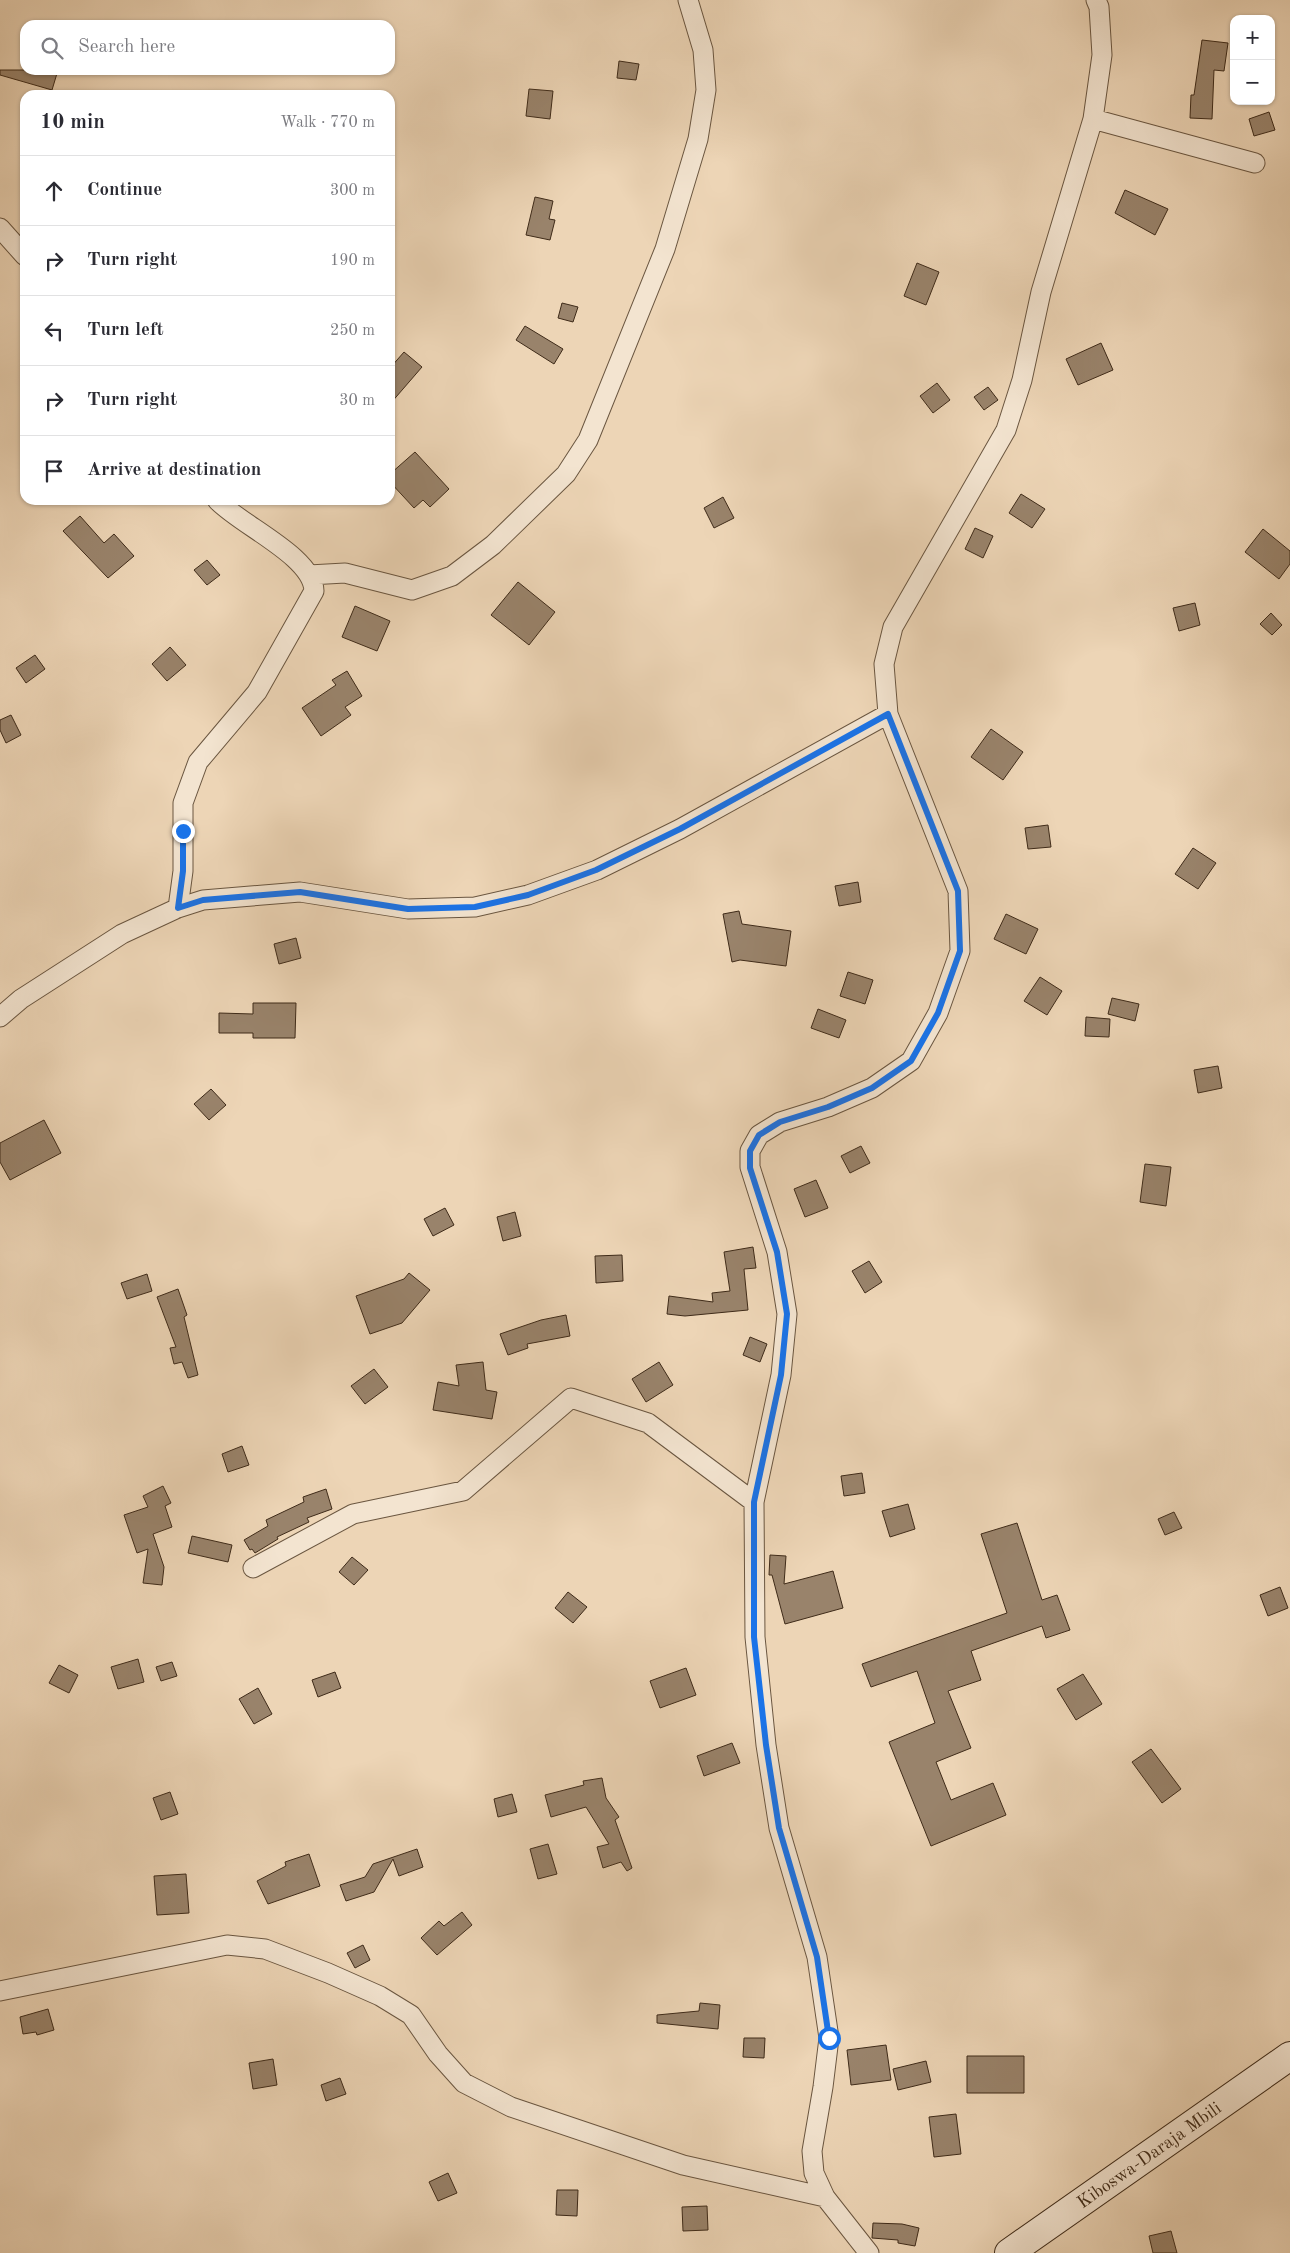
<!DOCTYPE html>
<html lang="en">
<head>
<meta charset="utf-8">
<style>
  :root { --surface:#fff; --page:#f2f2f3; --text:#2b2b33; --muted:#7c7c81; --line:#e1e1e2 }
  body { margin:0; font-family:"Old Standard TT",serif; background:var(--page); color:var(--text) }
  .controls { position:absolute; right:15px; top:15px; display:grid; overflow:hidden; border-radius:10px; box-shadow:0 1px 4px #0004 }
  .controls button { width:45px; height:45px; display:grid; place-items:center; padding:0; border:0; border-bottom:1px solid var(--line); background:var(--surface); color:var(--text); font:25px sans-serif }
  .stop { position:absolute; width:15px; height:15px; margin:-11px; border:4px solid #1a73e8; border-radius:50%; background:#fff }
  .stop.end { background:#1a73e8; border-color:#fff; box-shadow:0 1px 5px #0008 }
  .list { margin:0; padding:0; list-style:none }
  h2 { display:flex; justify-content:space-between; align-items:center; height:65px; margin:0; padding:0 20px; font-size:21px }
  h2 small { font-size:16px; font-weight:400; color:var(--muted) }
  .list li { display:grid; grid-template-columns:32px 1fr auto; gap:15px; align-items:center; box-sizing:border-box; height:70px; padding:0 20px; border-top:1px solid var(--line) }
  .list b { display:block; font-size:19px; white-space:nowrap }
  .list em { font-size:16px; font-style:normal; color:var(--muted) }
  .icon { flex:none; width:28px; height:28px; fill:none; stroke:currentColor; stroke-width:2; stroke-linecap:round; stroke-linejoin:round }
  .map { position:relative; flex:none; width:1290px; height:2253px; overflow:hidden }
  .search { position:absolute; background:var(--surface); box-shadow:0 1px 4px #0004; left:20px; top:20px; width:375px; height:55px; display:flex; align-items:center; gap:12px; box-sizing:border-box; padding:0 18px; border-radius:15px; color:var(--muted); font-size:19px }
  .panel { position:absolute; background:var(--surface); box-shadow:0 1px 4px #0004; left:20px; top:90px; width:375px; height:415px; border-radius:15px }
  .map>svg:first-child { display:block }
  .building { fill:#99836b; stroke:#3f2b19 }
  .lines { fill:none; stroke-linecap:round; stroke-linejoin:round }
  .street-casing { stroke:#6a5640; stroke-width:21 }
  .secondary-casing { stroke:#3f2b19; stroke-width:30 }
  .street { stroke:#f3e4d0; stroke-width:19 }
  .secondary { stroke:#f3e4d0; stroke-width:28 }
  .route { stroke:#1a73e8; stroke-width:6 }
  .labels { text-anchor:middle; stroke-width:4; stroke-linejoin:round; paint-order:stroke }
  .street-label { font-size:18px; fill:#3f2b19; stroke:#f3e4d0 }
</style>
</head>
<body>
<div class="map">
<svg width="1290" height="2253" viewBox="0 0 1290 2253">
  <rect width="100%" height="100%" fill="#edd5b6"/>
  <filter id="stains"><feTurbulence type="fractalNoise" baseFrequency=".004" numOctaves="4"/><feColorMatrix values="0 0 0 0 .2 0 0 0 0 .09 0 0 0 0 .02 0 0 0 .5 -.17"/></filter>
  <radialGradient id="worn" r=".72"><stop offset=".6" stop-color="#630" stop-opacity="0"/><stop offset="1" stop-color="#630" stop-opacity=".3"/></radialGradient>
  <path class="building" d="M1202,40L1228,43L1224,71L1214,70L1212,119L1190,118L1191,95H1194Z
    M619,61L639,64L636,80L617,78Z
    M0,70H58L52,90L0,75Z
    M529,89L553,91L550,119L526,116Z
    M1269,112L1275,130L1254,136L1249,119Z
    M1125,190L1168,209L1155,235L1115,213Z
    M535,197L553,201L549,219L555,220L550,240L526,235Z
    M917,263L939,272L926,305L904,296Z
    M562,303L578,307L573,322L558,318Z
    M525,326L563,349L554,364L516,340Z
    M1101,343L1113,370L1078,385L1066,359Z
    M404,352L422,367L390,404V368Z
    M937,383L950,400L933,413L920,396Z
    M988,387L998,400L984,410L974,397Z
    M415,452L449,489L430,507L423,500L414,508L390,482V474Z
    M1021,494L1045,509L1032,528L1009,513Z
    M723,497L734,518L714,528L704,508Z
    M80,516L104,543L114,534L134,556L108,578L63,531Z
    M975,528L993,536L983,558L965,549Z
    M1263,529L1290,551V564L1279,579L1245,552Z
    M207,560L220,575L207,585L194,570Z
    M518,582L555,612L529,645L491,615Z
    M1195,603L1200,625L1179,631L1173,608Z
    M355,606L390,621L377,651L342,637Z
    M1271,613L1282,625L1272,635L1260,624Z
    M170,647L186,665L167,681L152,664Z
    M35,655L45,669L26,683L16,668Z
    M347,671L362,696L345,707L351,715L321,736L302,708L336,685L332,680Z
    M11,715L21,735L6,743L0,730V720Z
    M991,729L1023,752L1003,780L971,757Z
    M1048,825L1051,847L1028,849L1025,828Z
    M1193,848L1216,863L1198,889L1175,874Z
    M858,882L861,902L839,906L835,886Z
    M739,911L742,924L791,931L786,966L740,960L732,962L723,914Z
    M1006,914L1038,929L1026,954L994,939Z
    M296,938L301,958L279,964L274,944Z
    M848,972L873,980L865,1004L840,996Z
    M1040,977L1062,991L1047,1015L1024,1001Z
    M1112,998L1139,1004L1135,1021L1108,1014Z
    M253,1003H296L295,1038H253V1033H219V1013L253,1014Z
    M818,1009L846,1020L839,1038L811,1028Z
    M1086,1017L1110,1019L1109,1037L1085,1036Z
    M1218,1066L1222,1088L1198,1093L1194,1070Z
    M211,1089L226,1105L209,1120L194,1104Z
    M44,1120L61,1153L10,1180L0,1162V1143Z
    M861,1146L870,1163L850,1173L841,1156Z
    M1145,1164L1171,1167L1166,1206L1140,1202Z
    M816,1180L828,1208L805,1217L794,1189Z
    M445,1208L454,1225L433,1236L424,1219Z
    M515,1212L521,1236L503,1241L497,1217Z
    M753,1247L756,1268L744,1269L748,1310L685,1316L667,1314L669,1296L713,1302L712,1293L730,1291L724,1252Z
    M622,1255L623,1281L596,1283L595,1256Z
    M869,1261L882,1282L865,1293L852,1271Z
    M409,1273L430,1290L402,1323L370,1334L356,1296L404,1279Z
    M147,1274L152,1291L127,1299L121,1283Z
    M178,1289L187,1315L184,1317L198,1375L188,1378L182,1362L174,1364L170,1348L176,1347L157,1297Z
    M566,1315L570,1336L527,1344L528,1348L508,1355L500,1334L541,1320Z
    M750,1337L767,1344L760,1362L743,1355Z
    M483,1362L486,1390L497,1392L492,1419L433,1410L438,1382L459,1386L456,1365Z
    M659,1362L673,1385L646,1402L632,1379Z
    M374,1369L388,1387L365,1404L351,1386Z
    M242,1446L249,1465L228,1472L222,1454Z
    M862,1473L865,1493L844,1496L841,1476Z
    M163,1486L171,1503L165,1506L172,1527L153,1534L164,1567L162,1585L143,1583L148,1549L137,1553L124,1515L148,1507L143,1496Z
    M326,1489L332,1509L307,1518L309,1522L277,1537L278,1539L255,1553L252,1549L250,1550L244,1540L268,1526L266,1520L304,1502L303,1497Z
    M908,1504L915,1529L890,1537L882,1511Z
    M1174,1512L1182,1528L1165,1535L1158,1519Z
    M1017,1523L1042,1600L1057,1595L1070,1630L1046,1638L1042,1626L971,1651L981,1680L948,1691L971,1748L936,1762L951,1800L993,1783L1006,1815L931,1846L889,1742L935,1723L917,1671L871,1687L862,1664L1007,1613L981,1534Z
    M192,1536L232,1545L228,1562L188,1553Z
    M770,1555L786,1556L784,1584L833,1571L843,1608L785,1624L772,1575H769Z
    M352,1557L368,1570L354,1585L339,1572Z
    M1280,1587L1288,1608L1268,1616L1260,1595Z
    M568,1592L587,1607L573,1623L555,1608Z
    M138,1659L144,1682L118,1689L111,1667Z
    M172,1662L177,1676L161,1681L156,1667Z
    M59,1665L78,1675L69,1693L49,1683Z
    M686,1668L696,1695L660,1708L650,1681Z
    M335,1672L341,1688L318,1697L312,1680Z
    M1083,1674L1102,1704L1076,1720L1057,1689Z
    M258,1688L272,1714L254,1724L239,1699Z
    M732,1743L740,1763L704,1776L697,1756Z
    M1151,1749L1181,1789L1162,1803L1132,1762Z
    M602,1778L606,1798L619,1817L615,1820L632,1868L627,1871L621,1862L603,1868L597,1847L609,1844L586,1807L551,1817L545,1795L584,1785L583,1781Z
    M170,1792L178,1814L161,1820L153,1798Z
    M512,1794L517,1812L498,1817L494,1799Z
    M548,1844L557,1874L538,1879L530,1849Z
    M417,1849L423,1867L399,1876L393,1859L374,1892L346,1901L340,1885L365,1877L373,1864Z
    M309,1854L320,1886L268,1904L257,1881L286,1866L285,1862Z
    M186,1874L189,1913L157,1915L154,1876Z
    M462,1912L472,1925L437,1955L421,1938L439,1921L444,1926Z
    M363,1945L370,1960L355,1968L347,1953Z
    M700,2003L720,2005L718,2029L657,2023V2015L699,2011Z
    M48,2009L54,2030L37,2035L36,2032L23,2034L20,2017Z
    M744,2038H765L764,2058L743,2057Z
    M886,2045L891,2080L851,2085L847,2050Z
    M967,2056H1024V2093H967Z
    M273,2059L277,2085L253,2089L249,2063Z
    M926,2061L931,2082L898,2090L893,2069Z
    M340,2078L346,2094L326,2101L321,2085Z
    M956,2114L961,2154L934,2157L929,2117Z
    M448,2173L457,2193L438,2201L429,2182Z
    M557,2190H578L577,2216L556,2215Z
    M707,2206L708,2230L683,2231L682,2207Z
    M873,2223L902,2224L919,2228L915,2246L898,2243V2240L872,2238Z
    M1171,2231L1177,2253H1153L1149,2236Z"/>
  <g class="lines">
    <g class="street-casing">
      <path id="street" d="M1093,119L1255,163
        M0,228L25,256
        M309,575L345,573L412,590L452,576L493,545L566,474L588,440L665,249L698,139L706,90L703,50L688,0
        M178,908L183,871V803L198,762L257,692L314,591C313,556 240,525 217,500
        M0,1017L21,999L122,934L178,908L203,900L300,892L408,909L475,907L528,895L597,870L680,829L888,714
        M253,1568L353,1514L463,1491L571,1398L648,1423L754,1502
        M0,1991L227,1945L265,1949L328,1973L380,1996L411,2015L438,2054L464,2083L511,2107L683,2165L825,2197
        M869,2253L825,2197L814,2173L812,2151L823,2087L829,2038L817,1957L779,1828L766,1745L755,1637L754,1502L781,1375L787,1314L777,1252L750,1167V1151L759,1135L780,1122L828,1107L872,1088L911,1061L938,1013L960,951L958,891L888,714L884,664L893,627L1006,430L1022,380L1041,292L1093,119L1102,55L1099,7L1096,0"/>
    </g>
    <g class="secondary-casing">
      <g id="secondary">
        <path id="s1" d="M1009,2253L1290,2056"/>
      </g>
    </g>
    <use href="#street" class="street"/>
    <use href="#secondary" class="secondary"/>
  </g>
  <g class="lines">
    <path class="route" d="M183,831V871L178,908L203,900L300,892L408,909L475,907L528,895L596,870L680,829L888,714L958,891L960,951L938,1013L911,1061L872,1088L828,1107L780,1122L759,1135L750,1151V1168L777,1252L787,1314L781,1375L754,1502V1637L766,1745L779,1828L817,1957L829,2038"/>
  </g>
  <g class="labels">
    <g class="street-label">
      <text dy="6" stroke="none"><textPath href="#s1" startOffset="171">Kiboswa-Daraja Mbili</textPath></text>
    </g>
  </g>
  <rect width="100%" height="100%" filter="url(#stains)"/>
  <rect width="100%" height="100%" fill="url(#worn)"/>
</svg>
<div class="controls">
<button>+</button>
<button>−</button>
</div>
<div class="stop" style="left:829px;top:2038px"></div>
<div class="stop end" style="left:183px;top:831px"></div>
<div class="search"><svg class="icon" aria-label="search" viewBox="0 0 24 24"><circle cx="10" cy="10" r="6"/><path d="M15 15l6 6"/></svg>Search here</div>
<section class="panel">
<h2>10 min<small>Walk · 770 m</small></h2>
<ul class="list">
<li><svg class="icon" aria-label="ahead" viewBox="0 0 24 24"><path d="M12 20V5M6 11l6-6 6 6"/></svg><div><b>Continue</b></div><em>300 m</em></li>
<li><svg class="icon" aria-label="right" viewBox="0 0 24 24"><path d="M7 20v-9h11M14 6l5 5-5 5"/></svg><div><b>Turn right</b></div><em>190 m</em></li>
<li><svg class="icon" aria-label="left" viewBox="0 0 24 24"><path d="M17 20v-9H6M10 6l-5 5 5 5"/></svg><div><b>Turn left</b></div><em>250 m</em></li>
<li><svg class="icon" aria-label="right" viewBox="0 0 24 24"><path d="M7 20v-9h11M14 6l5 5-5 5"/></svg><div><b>Turn right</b></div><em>30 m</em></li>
<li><svg class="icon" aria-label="arrive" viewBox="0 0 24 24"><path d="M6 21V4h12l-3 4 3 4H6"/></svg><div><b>Arrive at destination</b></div></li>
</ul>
</section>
</div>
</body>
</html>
